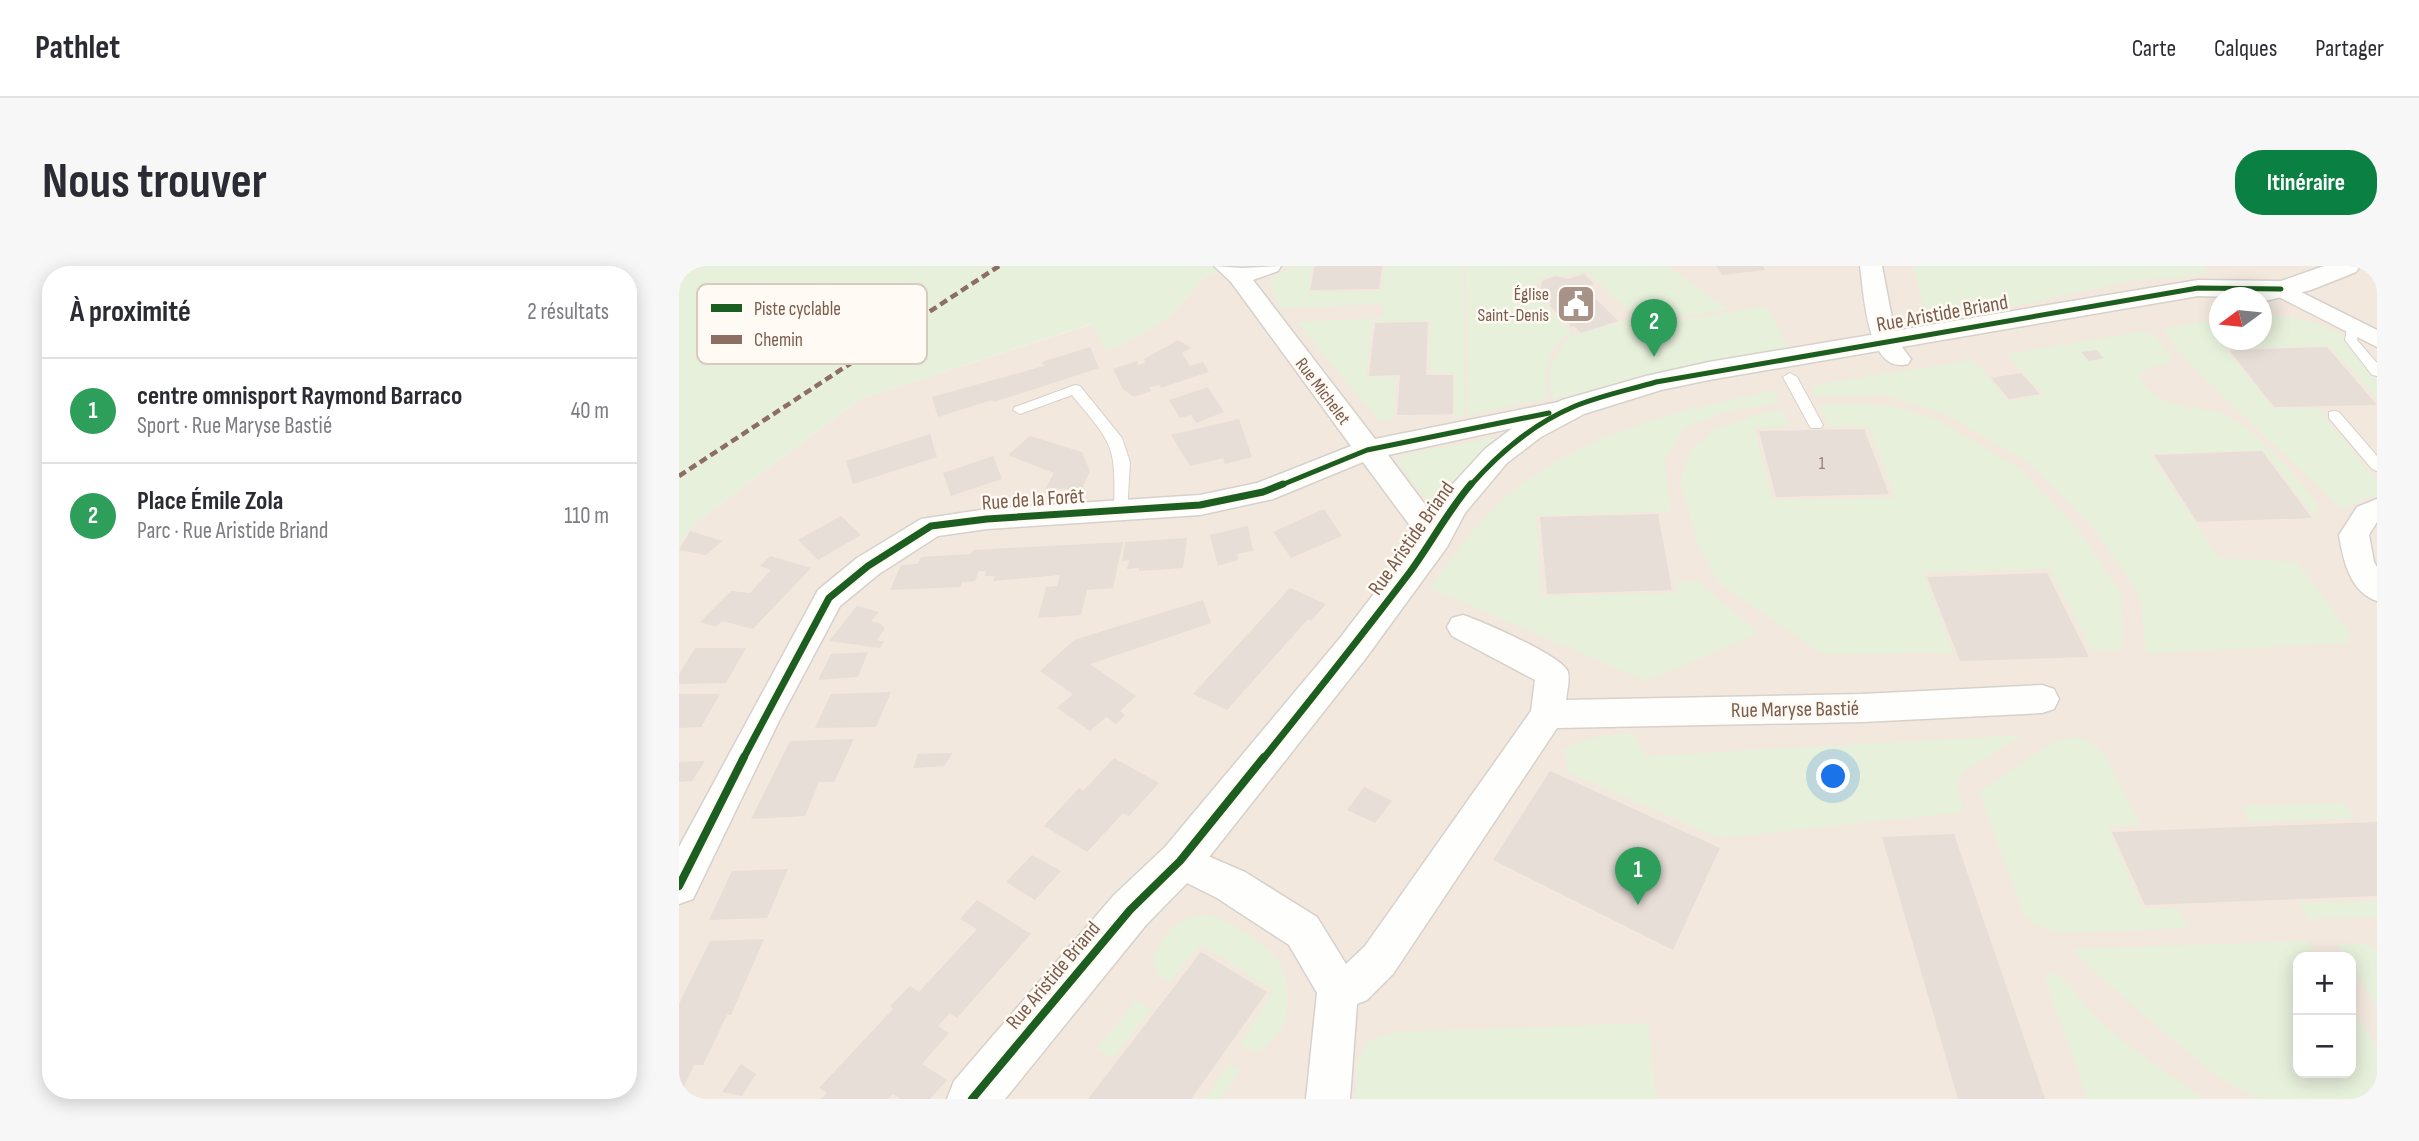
<!DOCTYPE html>
<html lang="fr">
<head>
<meta charset="utf-8">
<style>
  :root { --surface:#fff; --page:#f7f7f7; --text:#2b2b33; --muted:#7c7c81; --line:#e1e1e2; --accent:#0b8043 }
  body { margin:0; font-family:"Sofia Sans Condensed",sans-serif; background:var(--page); color:var(--text) }
  .controls { position:absolute; right:21px; bottom:21px; display:grid; overflow:hidden; border-radius:14px; box-shadow:0 4px 18px #0003 }
  .controls button { width:63px; height:63px; display:grid; place-items:center; padding:0; border:0; border-bottom:2px solid var(--line); background:var(--surface); color:var(--text); font:35px sans-serif }
  .compass { position:absolute; left:1530px; top:21px; width:63px; height:63px; border-radius:50%; background:var(--surface); box-shadow:0 4px 18px #0003; rotate:255deg }
  .you { position:absolute; left:1155px; top:511px; width:24px; height:24px; margin:-18px; border:5px solid #fff; border-radius:50%; background:#1a73e8; box-shadow:0 0 0 10px #1a73e833 }
  .badge { display:grid; place-items:center; width:46px; height:46px; border-radius:50%; background:var(--accent); color:#fff; font-size:23px; font-weight:700 }
  .pin { position:absolute; translate:-50% -58px; filter:drop-shadow(0 2px 4px #0008) }
  .pin::after { content:''; position:absolute; top:37px; width:24px; height:21px; background:inherit; clip-path:polygon(0 0,100% 0,50% 100%) }
  .list { margin:0; padding:0; list-style:none }
  h2 { display:flex; justify-content:space-between; align-items:center; height:91px; margin:0; padding:0 28px; font-size:30px }
  h2 small { font-size:23px; font-weight:400; color:var(--muted) }
  .list li { display:grid; grid-template-columns:46px 1fr auto; gap:21px; align-items:center; box-sizing:border-box; height:105px; padding:0 28px; border-top:2px solid var(--line) }
  .list b { display:block; font-size:26px; white-space:nowrap }
  .list p { margin:0; font-size:23px; white-space:nowrap; color:var(--muted) }
  .list em { font-size:23px; font-style:normal; color:var(--muted) }
  .map { position:relative; flex:none; width:1698px; height:833px; overflow:hidden; border-radius:28px }
  header { display:flex; align-items:center; gap:42px; box-sizing:border-box; height:98px; padding:0 35px; background:var(--surface); border-bottom:2px solid var(--line) }
  header strong { font-size:33px }
  nav { display:flex; gap:38px; margin-inline-start:auto; font-size:24px }
  .intro { display:flex; align-items:center; justify-content:space-between; box-sizing:border-box; height:168px; padding:0 42px }
  h1 { margin:0; font-size:49px }
  .button { padding:18px 32px; border-radius:28px; background:var(--accent); color:#fff; font-size:24px; font-weight:700 }
  main { display:flex; gap:42px; padding:0 42px }
  aside { flex:1; background:var(--surface); border-radius:28px; box-shadow:0 4px 18px #0003 }
  .map>svg:first-child { display:block }
  .residential { fill:#f2e8de; fill-rule:evenodd }
  .green { fill:#e7f0db }
  .building { fill:#e6ded7 }
  .lines { fill:none; stroke-linecap:round; stroke-linejoin:round }
  .service-casing { stroke:#d7d1cb; stroke-width:2 }
  .minor-casing { stroke:#d7d1cb; stroke-width:3 }
  .tertiary-casing { stroke:#d7d1cb; stroke-width:3 }
  .service { fill:#fefefd; fill-rule:evenodd }
  .minor { fill:#fefefd; fill-rule:evenodd }
  .tertiary { fill:#fefefd; fill-rule:evenodd }
  .quiet { stroke:#8d6e63; stroke-width:4.5; stroke-dasharray:8 4.5; stroke-linecap:butt }
  .cycleway-far2-casing { stroke:#fffaf3; stroke-width:9 }
  .cycleway-far1-casing { stroke:#fffaf3; stroke-width:11 }
  .cycleway-casing { stroke:#fffaf3; stroke-width:12 }
  .cycleway-far2 { stroke:#1b5e20; stroke-width:5 }
  .cycleway-far1 { stroke:#1b5e20; stroke-width:7 }
  .cycleway { stroke:#1b5e20; stroke-width:8 }
  .labels { text-anchor:middle; stroke-width:5; stroke-linejoin:round; paint-order:stroke }
  .far-poi-label { font-size:18px; fill:#7a5c4d; stroke:#fffaf3; text-anchor:end }
  .far-street-label { font-size:18px; fill:#7a5c4d; stroke:#fffaf3 }
  .number-label { font-size:18px; fill:#977e72 }
  .street-label { font-size:21px; fill:#7a5c4d; stroke:#fffaf3 }
  .key { fill:#fffaf3; stroke:#d7cbc1; stroke-width:2 }
  .key-label { font-size:19px; fill:#7a5c4d }
</style>
</head>
<body>
<header>
<strong>Pathlet</strong>
<nav><a>Carte</a><a>Calques</a><a>Partager</a></nav>
</header>
<div class="intro"><h1>Nous trouver</h1><a class="button">Itinéraire</a></div>
<main>
<aside>
<h2>À proximité<small>2 résultats</small></h2>
<ul class="list">
<li><span class="badge" style="background:#2e9e5b">1</span><div><b>centre omnisport Raymond Barraco</b><p>Sport · Rue Maryse Bastié</p></div><em>40 m</em></li>
<li><span class="badge" style="background:#2e9e5b">2</span><div><b>Place Émile Zola</b><p>Parc · Rue Aristide Briand</p></div><em>110 m</em></li>
</ul>
</aside>
<div class="map">
<svg width="1698" height="833" viewBox="0 0 1698 833">
  <rect width="100%" height="100%" fill="#f9f5f0"/>
  <path class="residential" d="M568,0H1698V833H0V280L15,258L183,132L413,58L428,85L490,51L526,10ZM1540,32H1582V74H1540ZM1619,691H1672V807H1619Z"/>
  <path class="green" d="M0,0H568L526,10L490,51L462,69L428,85L412,58L183,132L15,258L0,280Z
    M616,0H633L630,26L703,25L705,0H784L786,149L776,152V107H751V55L693,56L687,111H718L714,152L701,156L617,56L704,52V38L602,42L590,18L594,11Z
    M787,0H988L1049,43L1003,51L955,49L908,6C891,10 876,8 859,13L854,25L893,67C868,76 864,109 869,132L789,149Z
    M1234,0H1525L1528,6C1504,14 1476,11 1451,15L1273,54L1255,50L1246,44Z
    M1087,40L1111,83L874,133L871,122V99L890,71L958,51L1004,54Z
    M1583,50C1629,51 1649,59 1688,82V86L1698,97V133L1650,80L1547,82L1594,143L1639,142L1698,215V228L1663,243L1524,111L1497,82L1484,63L1540,53V74H1582Z
    M1466,65L1476,71L1493,92L1491,96L1469,103L1459,109C1484,154 1525,132 1559,156C1589,177 1616,209 1639,238L1637,252L1584,184L1471,188L1540,292L1618,296L1671,367L1669,377L1467,387L1461,330L1415,262L1350,197L1265,147L1205,129L1134,130L1133,122L1141,118L1295,94L1330,136L1365,129L1328,88Z
    M1094,125L1100,137L1045,146L1005,162L985,194L992,245L857,250L862,330L998,327L997,316L1018,315L1080,367L967,415L751,322C769,298 787,271 807,250C883,172 991,145 1094,125Z
    M1174,138L1210,140L1258,153L1341,203L1397,261L1442,328L1444,384H1413L1371,303L1244,306L1274,387L1143,388L1039,316L1020,281L1001,216L1010,186L1038,162L1073,150L1103,144L1111,160L1075,162L1094,234L1217,232L1189,160H1150L1139,139Z
    M814,172L817,175L766,232L755,236L744,230L720,198L722,190L727,188Z
    M954,467L967,490L1345,469L1284,506L1277,519L1285,546L1040,572L888,506L887,491L882,483L917,471Z
    M1399,471L1419,480L1427,491L1462,560H1428L1464,643L1499,642L1509,662L1381,667L1359,660L1345,649L1300,526L1375,475Z
    M1666,537L1676,552L1571,556L1563,540Z
    M1698,635V651L1629,653L1621,637Z
    M530,648C557,659 599,681 607,712C608,719 608,727 608,733C610,759 599,772 579,786L561,780L594,725L522,678L490,717L478,708L474,691C492,661 494,653 530,648Z
    M1629,675L1639,691H1619V807H1672V743L1698,779V833H1581L1542,813L1470,754L1392,683Z
    M1658,678H1687L1698,683V741L1672,699V691H1667Z
    M1371,706C1387,711 1395,726 1406,739C1439,778 1484,802 1525,833H1409L1366,713Z
    M457,734L472,744L433,793L418,782Z
    M969,757L977,833H676L678,798L689,775L719,766Z
    M550,797L561,804L542,833H526Z"/>
  <path class="building" d="M636,0H703L700,23L631,24Z
    M1037,0H1084L1086,4L1043,9Z
    M905,8L915,18L905,21L939,55L902,67L895,60L892,61L889,53L884,51H886L881,46L878,47L870,39L873,38L857,24H861L863,15L877,10L889,13Z
    M749,56L747,109H774V148L718,149L721,109L690,110L696,57Z
    M499,74L512,82L503,87L511,100L524,96L530,106L482,122L481,119L470,121L472,125L455,131L444,123L434,103L458,95L459,99L466,97L465,93Z
    M411,81L420,102L315,136L313,134L259,151L253,131L365,100L363,96Z
    M1648,81L1698,139L1595,141L1550,84Z
    M1417,84L1425,92L1410,95L1402,86Z
    M1342,107L1361,128L1330,133L1312,112Z
    M529,121L545,146L517,157L512,149L501,152L490,134Z
    M560,153L573,191L546,198L544,192L511,200L492,169Z
    M1185,163L1210,228L1097,231L1080,165Z
    M251,168L258,191L174,218L167,195Z
    M351,170L403,186L411,205L403,223H366L375,207L329,189Z
    M1583,185L1633,252L1518,256L1475,189Z
    M314,190L323,213L272,230L264,207Z
    M645,243L663,270L612,292L594,266Z
    M979,248L993,324L868,328L861,251Z
    M162,250L182,269L139,294L119,274Z
    M569,260L574,285L558,288L559,294L539,300L531,269Z
    M11,265L43,275L27,289L0,284Z
    M508,272L504,302L460,305V302L448,303L450,294L443,295L446,276Z
    M444,276L434,322L408,324L402,349L359,352L367,321L378,320L381,309L314,315L316,310H306L307,305H300L296,315L283,316L281,321L211,324L222,299L238,298L242,291L292,288L294,284Z
    M91,290L132,302L74,363L43,355L37,361L21,356L52,325L71,327L92,304L81,300Z
    M1368,307L1410,391L1281,395L1248,311Z
    M611,322L647,338L632,355L629,353L548,444L514,428Z
    M524,334L532,357L411,398L457,430L441,445L446,449L437,458L427,451L411,465L378,442L394,428L361,405L395,374Z
    M178,340L200,346L192,355L202,358L206,362L198,374L205,376L201,382L150,375Z
    M16,382H67L47,417L0,418V408Z
    M189,386L179,411L139,414L152,388Z
    M212,426L197,461L136,462L152,428Z
    M0,428H41L22,461L0,462Z
    M175,473L155,516H140L126,550L72,553L111,475Z
    M274,487L265,500L234,502L239,488Z
    M435,492L480,517L450,550L444,547L408,586L365,560L400,522L404,525Z
    M26,495L13,515L0,516V496Z
    M871,505L1041,582L994,684L814,594Z
    M685,521L713,535L696,557L668,544Z
    M1698,556V630L1466,639L1433,566Z
    M1275,568L1366,833H1279L1203,571Z
    M353,589L382,605L356,634L327,616Z
    M109,603L88,652L30,654L53,605Z
    M298,634L352,668L278,752L271,747L259,760L270,767L243,798L268,814L251,833H222L214,828L209,833H142L148,827L140,822L214,743L211,740L231,720L240,726L298,663L281,653Z
    M85,673L52,749H48L24,799H15L0,832V738L31,675Z
    M522,686L588,726L512,833H409Z
    M62,798L77,808L63,830L43,826Z"/>
  <g class="lines">
    <g class="service-casing">
      <path id="service" d="M1674,57L1680,61L1678,74L1698,97V110L1693,109L1666,74L1668,61Z
        M1111,107L1118,111L1144,159L1142,162H1132L1130,159L1104,111Z
        M396,119L401,120L443,172L451,196L448,248L443,249L435,244C437,178 434,179 393,129L341,148L334,144L336,141Z
        M1655,145L1660,146L1698,190V205L1693,203L1650,152V146Z"/>
    </g>
    <g class="minor-casing">
      <path id="minor" d="M535,0L563,2L602,0L599,5L574,14L696,173L894,133L903,135L907,141L903,147L894,149L709,189L771,272L766,280L756,283L746,280L684,196L594,233L521,249L308,263L259,270L200,308L161,340L100,455L14,633L0,638V581L139,324L178,292L242,253L308,243L521,229L578,217L672,180L552,16Z
        M1181,0H1203L1217,73L1232,93L1229,98C1188,109 1185,27 1181,0Z
        M1602,16L1698,64V81L1594,28L1590,23L1594,18Z
        M1698,233V256L1690,269L1695,296L1698,301V335C1671,326 1664,294 1660,269L1678,241Z
        M784,349C802,355 884,390 889,406C891,414 888,425 887,434L1183,428L1363,419L1375,423L1380,433L1375,443L1363,447L1183,456L878,462L714,708L688,734L678,738L671,833H627L638,727L610,679L538,632L488,607L482,595L488,583L501,578L566,606L638,651L667,698L686,680L852,445L856,414L773,370L768,361L773,352Z"/>
    </g>
    <g class="tertiary-casing">
      <path id="tertiary" d="M1645,0H1681L1677,6L1632,24L1582,36V32L1519,30L1030,114L982,124L905,148L862,171L828,197L786,247L768,281L687,392L516,609L467,659L326,833H268L275,815L435,629L486,581L661,372L743,265L760,233L806,183L840,157L883,134L967,110L1030,96L1519,14L1602,15Z"/>
    </g>
    <use href="#service" class="service"/>
    <use href="#minor" class="minor"/>
    <use href="#tertiary" class="tertiary"/>
    <path class="quiet" d="M0,210L320,0"/>
    <g class="cycleway-far2-casing">
      <path id="cycleway-far2" d="M600,220L688,184L870,147
        M791,220C820,187 852,159 894,141C920,130 950,124 977,116L1519,22L1602,23"/>
    </g>
    <g class="cycleway-far1-casing">
      <path id="cycleway-far1" d="M64,493L150,332L189,300L252,260L308,253L521,239L584,226L604,218
        M584,493C634,431 683,369 731,306C752,277 769,245 792,218"/>
    </g>
    <g class="cycleway-casing">
      <path id="cycleway" d="M0,620L65,491
        M293,833L451,644L501,595L585,491"/>
    </g>
    <use href="#cycleway-far2" class="cycleway-far2"/>
    <use href="#cycleway-far1" class="cycleway-far1"/>
    <use href="#cycleway" class="cycleway"/>
  </g>
  <defs>
    <g id="civic-square" transform="scale(2.0125)"><rect x="-9" y="-9" width="18" height="18" rx="4" fill="#a69286" stroke="#fffaf3"/><path d="M-.6-6.5H3V-4.5H.6V-3L4-1V1h2V6H-6V1h2V-1L-.6-3ZM-1.2 2.5V6h2.4V2.5Z" fill="#fff"/></g>
  </defs>
  <g fill-rule="evenodd">
    <use href="#civic-square" x="897" y="38"/>
  </g>
  <g class="labels">
    <g class="far-poi-label">
      <text x="870" y="34">Église<tspan x="870" dy="21">Saint-Denis</tspan></text>
    </g>
    <g class="far-street-label">
      <text transform="translate(644 125) rotate(53)" y="6">Rue Michelet</text>
    </g>
    <g class="number-label">
      <text x="1143" y="203">1</text>
    </g>
    <g class="street-label">
      <text transform="translate(1263 47) rotate(-10)" y="7">Rue Aristide Briand</text>
      <text transform="translate(354 233) rotate(-4)" y="7">Rue de la Forêt</text>
      <text transform="translate(732 272) rotate(-55)" y="7">Rue Aristide Briand</text>
      <text transform="translate(1116 443) rotate(-1)" y="7">Rue Maryse Bastié</text>
      <text transform="translate(374 709) rotate(-50)" y="7">Rue Aristide Briand</text>
    </g>
  </g>
  <rect x="18" y="18" width="230" height="80" rx="10" class="key"/>
  <rect x="32" y="38" width="31" height="8" fill="#1b5e20"/>
  <rect x="32" y="69" width="31" height="9" fill="#8d6e63"/>
  <g class="key-label">
    <text x="75" y="49">Piste cyclable</text>
    <text x="75" y="80">Chemin</text>
  </g>
</svg>
<div class="controls">
<button>+</button>
<button>−</button>
</div>
<svg class="compass" viewBox="-18 -18 36 36"><path d="M0-13l5 13h-10z" fill="#e53935"/><path d="M0 13l5-13h-10z" fill="#7c7c81"/></svg>
<div class="you"></div>
<div class="pin badge" style="left:959px;top:639px;background:#2e9e5b">1</div>
<div class="pin badge" style="left:975px;top:91px;background:#2e9e5b">2</div>
</div>
</main>
</body>
</html>
